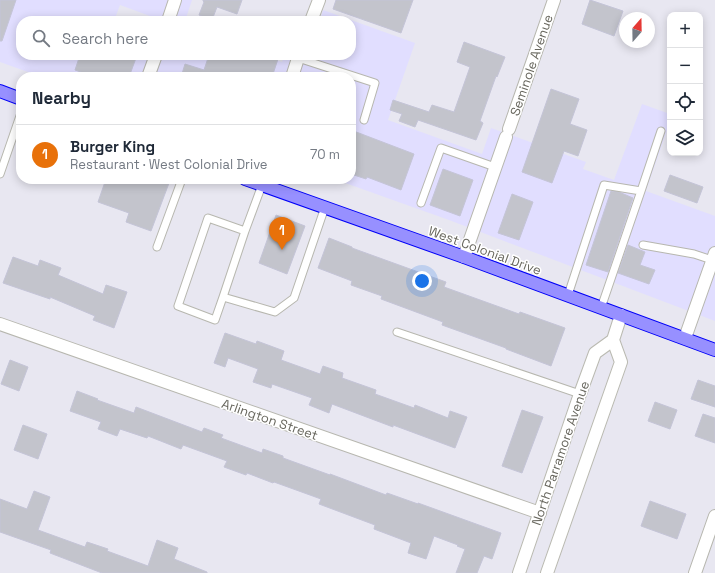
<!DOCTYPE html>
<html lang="en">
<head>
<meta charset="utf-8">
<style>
  :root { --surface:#fff; --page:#f6f6f7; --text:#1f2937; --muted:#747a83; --line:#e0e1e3; --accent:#7c3aed }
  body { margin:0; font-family:"Space Grotesk",sans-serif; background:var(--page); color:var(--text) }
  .controls { position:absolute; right:12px; top:12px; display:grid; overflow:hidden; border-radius:8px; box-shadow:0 2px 10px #0003 }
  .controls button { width:36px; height:36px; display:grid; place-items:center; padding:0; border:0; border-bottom:1px solid var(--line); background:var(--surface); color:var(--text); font:20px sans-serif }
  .compass { position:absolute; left:619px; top:12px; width:36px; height:36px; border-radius:50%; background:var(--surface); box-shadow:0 2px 10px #0003; rotate:20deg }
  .you { position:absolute; left:422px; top:281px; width:14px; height:14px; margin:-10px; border:3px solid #fff; border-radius:50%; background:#1a73e8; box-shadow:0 0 0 6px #1a73e833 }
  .badge { display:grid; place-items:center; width:26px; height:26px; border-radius:50%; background:var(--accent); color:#fff; font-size:13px; font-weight:700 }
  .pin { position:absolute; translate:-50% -33px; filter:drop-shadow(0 1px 2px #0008) }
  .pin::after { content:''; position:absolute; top:21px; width:14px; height:12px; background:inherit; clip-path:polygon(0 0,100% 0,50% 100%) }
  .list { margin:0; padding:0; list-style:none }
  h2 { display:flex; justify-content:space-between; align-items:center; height:52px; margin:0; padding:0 16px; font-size:17px }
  h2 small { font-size:13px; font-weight:400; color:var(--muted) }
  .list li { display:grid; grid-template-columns:26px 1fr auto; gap:12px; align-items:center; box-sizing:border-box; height:60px; padding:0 16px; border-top:1px solid var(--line) }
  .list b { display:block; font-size:15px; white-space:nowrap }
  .list p { margin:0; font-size:13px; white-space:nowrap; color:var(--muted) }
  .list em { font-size:13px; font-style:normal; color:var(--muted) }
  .icon { flex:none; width:22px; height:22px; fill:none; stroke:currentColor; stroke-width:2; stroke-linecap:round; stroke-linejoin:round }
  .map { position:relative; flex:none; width:715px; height:573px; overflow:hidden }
  .search { position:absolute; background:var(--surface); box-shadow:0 2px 10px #0003; left:16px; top:16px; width:340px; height:44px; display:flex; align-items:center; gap:10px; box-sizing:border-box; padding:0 14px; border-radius:16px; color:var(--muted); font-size:15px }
  .panel { position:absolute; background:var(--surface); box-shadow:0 2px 10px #0003; left:16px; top:72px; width:340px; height:112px; border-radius:16px }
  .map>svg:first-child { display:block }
  .commercial { fill:#e1deff }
  .building { fill:#c3c4cc; stroke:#c4c4d7 }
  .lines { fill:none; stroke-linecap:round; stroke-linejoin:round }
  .lane-casing { stroke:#b7b7af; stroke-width:9 }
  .street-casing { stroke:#b7b7af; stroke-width:14 }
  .secondary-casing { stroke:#babab1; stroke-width:14 }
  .highway-casing { stroke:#0100f8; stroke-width:14 }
  .lane { stroke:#fff; stroke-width:7 }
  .street { stroke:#fff; stroke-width:12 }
  .secondary { stroke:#fff; stroke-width:12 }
  .highway { stroke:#9790ff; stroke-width:12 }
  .labels { text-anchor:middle; stroke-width:3; stroke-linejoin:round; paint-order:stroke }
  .street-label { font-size:13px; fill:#68675e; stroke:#fff }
</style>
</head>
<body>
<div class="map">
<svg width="715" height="573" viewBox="0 0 715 573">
  <rect width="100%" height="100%" fill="#e8e7f1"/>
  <path class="commercial" d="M0,0H192L185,21H148L150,16L120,5L114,21H21V55H102L94,77H42L0,62Z
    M323,10L415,43L388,120L482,154L491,128L586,162L583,169L614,180L642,104L670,114V122L646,191L715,216V321L449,220L334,179H351V77H128L136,55H261L282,62L285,55H351V21H320Z"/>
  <path class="building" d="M0,0H16L2,41H0Z
    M203,0H242L237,14L217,7L212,20L199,15L204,2L203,1Z
    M336,0H413L401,33L333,9Z
    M590,0L623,11L614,36L582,24Z
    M464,42L505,57L497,77L496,76L480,121L483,123L476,140L418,120L415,127L399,121L402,114L390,110L393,100L429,112L432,105L454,112L470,67L457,62Z
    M80,55H127L136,58L129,77H95L75,70Z
    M209,55H276L275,57L278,59L272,77H181L185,64L204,70Z
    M551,89L579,99L570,124L587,130L578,156L564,151L552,183L522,172Z
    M351,130L414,154L401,190L367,177L366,179L351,174Z
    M443,169L473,180L460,216L430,205Z
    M670,175L703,187L697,203L664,191Z
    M106,179H158L169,183L151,231L126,222L129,213L98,202Z
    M611,191L619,192L633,198L608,272L586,265Z
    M512,194L533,202L519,240L498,233Z
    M276,215L305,226L287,274L259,263Z
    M329,238L352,247V248L446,282L444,287L519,314L520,312L565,328L551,366L506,349V348L442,325L443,322L381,299L382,296L351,285L352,281L318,268Z
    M628,245L645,252L640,265L655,270L649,284L618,273Z
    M13,257L38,266L40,260L61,268L58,275L103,294L106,285L127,292L114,328L93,320L95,316L50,297V299L3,283Z
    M225,333L256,344L257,341L284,351L281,360L320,374L323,366L343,373L342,378L376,390L375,394L414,408L415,405L448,418L450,411L467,417L455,448L393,425V427L332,404L329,413L309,405L312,398L272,384L271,388L253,382L258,369L228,358L225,367L214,363Z
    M10,360L28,367L19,391L1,384Z
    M698,380L715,386V407L691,399Z
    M77,391L98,399L97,400L134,413L136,407L202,432L204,428L223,435L221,438L262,453L263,449L283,456V458L330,475V474L386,495L387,493L418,504V503L501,533L492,559L484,556L477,573H456L465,549L457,546L458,545L434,536L426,559L408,553L411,543L374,529L375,525L319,504L321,499L274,482L273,483L247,473L246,475L224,467L227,461L183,445L181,449L148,436L147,438L120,429L117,436L98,429L101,422L70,411Z
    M655,402L677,410L670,429L648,421Z
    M522,410L543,417L522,473L502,466Z
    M703,414L715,418V443L695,436Z
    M23,425L47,434L38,459L14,450Z
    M34,491L50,497L38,530L85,547L87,542L108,549L107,551L148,566L157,540L178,548L174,559L207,572V573H102L50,553L51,550L0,532V499L27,509Z
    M650,501L686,514L677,539L641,526Z"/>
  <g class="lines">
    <g class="lane-casing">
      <path id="lane" d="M298,58L375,83L364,120
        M0,174L21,113
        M421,203L441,148L495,167
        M245,231L223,297L215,320L178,306L208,218L245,231L262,185
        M643,245L694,254L712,260
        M157,247L182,179
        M568,295L604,185L641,191
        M223,297L275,312L294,298L325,207
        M601,308L641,191L661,131
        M397,332L580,394"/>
    </g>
    <g class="street-casing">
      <path id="street" d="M168,21L175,0
        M311,21L319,0
        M148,77L156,55
        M292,77L299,55
        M509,129L554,0
        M464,257L506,137
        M0,324L540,513
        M685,338L715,253
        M695,573L715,516"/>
    </g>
    <g class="secondary-casing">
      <path id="secondary" d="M519,573L580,394L595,353L613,340L621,315
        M547,573L621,362L613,340"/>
    </g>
    <g class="highway-casing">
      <path id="highway" d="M0,91L21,99
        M245,179L464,257L715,350"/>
    </g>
    <use href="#lane" class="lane"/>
    <use href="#street" class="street"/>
    <use href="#secondary" class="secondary"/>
    <use href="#highway" class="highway"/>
  </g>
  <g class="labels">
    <g class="street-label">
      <text transform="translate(531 65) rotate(-71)" y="5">Seminole Avenue</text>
      <text transform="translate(485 250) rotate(20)" y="5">West Colonial Drive</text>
      <text transform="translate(270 419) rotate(19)" y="5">Arlington Street</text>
      <text transform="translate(560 453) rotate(-71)" y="5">North Parramore Avenue</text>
    </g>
  </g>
</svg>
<div class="controls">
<button>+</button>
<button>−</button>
<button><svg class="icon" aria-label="locate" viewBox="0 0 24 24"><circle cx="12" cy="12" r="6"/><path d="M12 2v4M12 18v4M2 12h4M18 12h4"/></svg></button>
<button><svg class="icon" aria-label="layers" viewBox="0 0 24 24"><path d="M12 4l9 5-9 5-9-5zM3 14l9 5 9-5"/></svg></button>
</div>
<svg class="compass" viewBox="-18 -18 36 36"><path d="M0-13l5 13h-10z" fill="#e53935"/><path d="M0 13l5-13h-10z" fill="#747a83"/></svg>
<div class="you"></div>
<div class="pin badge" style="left:282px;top:250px;background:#e8710a">1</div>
<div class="search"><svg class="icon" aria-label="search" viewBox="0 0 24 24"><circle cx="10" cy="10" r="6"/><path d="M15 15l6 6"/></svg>Search here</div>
<section class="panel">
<h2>Nearby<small></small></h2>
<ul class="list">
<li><span class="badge" style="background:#e8710a">1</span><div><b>Burger King</b><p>Restaurant · West Colonial Drive</p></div><em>70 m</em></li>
</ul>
</section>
</div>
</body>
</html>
